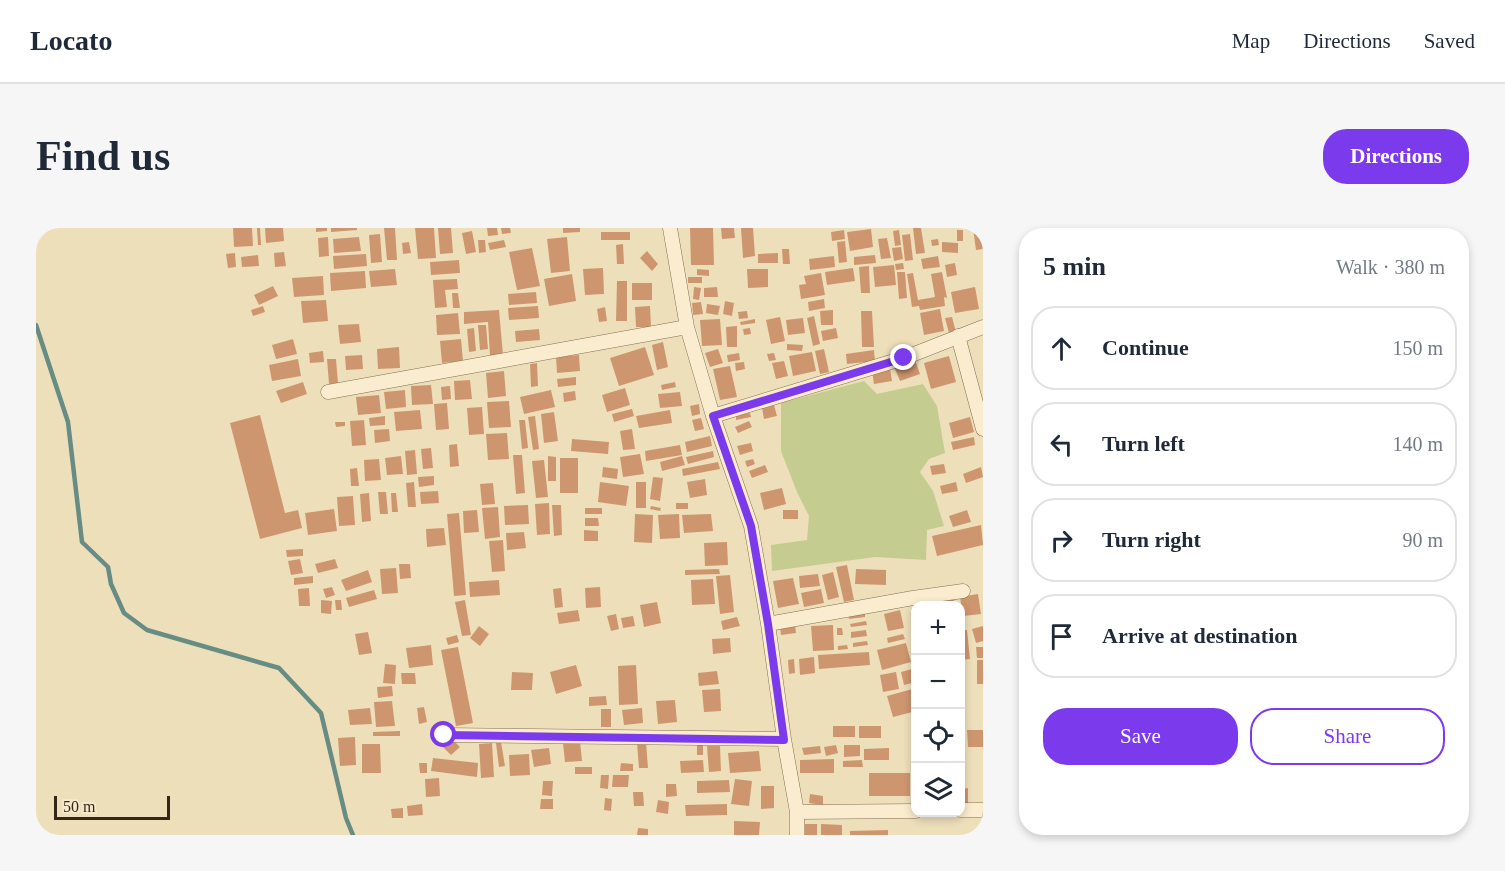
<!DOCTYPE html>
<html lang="en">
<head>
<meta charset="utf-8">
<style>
  :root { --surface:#fff; --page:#f6f6f7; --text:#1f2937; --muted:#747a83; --line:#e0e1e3; --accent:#7c3aed }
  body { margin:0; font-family:"Times New Roman",serif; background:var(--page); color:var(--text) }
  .controls { position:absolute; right:18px; bottom:18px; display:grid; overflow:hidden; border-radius:12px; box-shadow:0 3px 9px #0003 }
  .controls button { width:54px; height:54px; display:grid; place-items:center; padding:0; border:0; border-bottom:2px solid var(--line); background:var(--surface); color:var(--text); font:30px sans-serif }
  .scale { position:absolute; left:18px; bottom:15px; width:116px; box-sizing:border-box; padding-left:6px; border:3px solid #34271a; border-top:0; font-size:16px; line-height:21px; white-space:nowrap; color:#34271a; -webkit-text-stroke:4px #f6e9cb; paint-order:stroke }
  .stop { position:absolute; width:18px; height:18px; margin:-14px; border:4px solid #7c3aed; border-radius:50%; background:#fff }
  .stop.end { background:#7c3aed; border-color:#fff; box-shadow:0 2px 6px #0008 }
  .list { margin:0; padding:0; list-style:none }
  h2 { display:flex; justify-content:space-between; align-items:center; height:78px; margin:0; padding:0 24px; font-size:26px }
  h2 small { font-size:20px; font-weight:400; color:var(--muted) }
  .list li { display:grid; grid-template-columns:39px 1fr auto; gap:18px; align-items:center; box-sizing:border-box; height:84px; margin:0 12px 12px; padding:0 12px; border:2px solid var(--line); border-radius:24px }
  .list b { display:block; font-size:22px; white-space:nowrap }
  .list em { font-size:20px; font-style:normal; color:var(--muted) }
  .actions { display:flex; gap:12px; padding:18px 24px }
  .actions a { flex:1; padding:14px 0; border:2px solid var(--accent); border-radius:24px; text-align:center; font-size:21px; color:var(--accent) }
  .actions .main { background:var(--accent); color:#fff }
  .icon { flex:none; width:33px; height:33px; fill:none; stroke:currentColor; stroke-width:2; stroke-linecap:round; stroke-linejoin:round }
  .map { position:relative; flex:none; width:947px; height:607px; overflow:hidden; border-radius:24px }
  header { display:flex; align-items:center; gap:36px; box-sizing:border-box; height:84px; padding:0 30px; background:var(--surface); border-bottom:2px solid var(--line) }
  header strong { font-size:28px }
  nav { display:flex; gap:33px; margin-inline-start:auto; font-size:21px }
  .intro { display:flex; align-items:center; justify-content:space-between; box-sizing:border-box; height:144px; padding:0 36px }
  h1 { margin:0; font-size:42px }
  .button { padding:15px 27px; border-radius:24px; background:var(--accent); color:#fff; font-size:21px; font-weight:700 }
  main { display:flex; gap:36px; padding:0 36px }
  aside { flex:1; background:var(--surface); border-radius:24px; box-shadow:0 3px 9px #0003 }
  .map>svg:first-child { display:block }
  .green { fill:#c5cc8f }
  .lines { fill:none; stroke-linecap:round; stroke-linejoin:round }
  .stream { stroke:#678c83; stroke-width:4.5 }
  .building { fill:#ce966f }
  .street-casing { stroke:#866e55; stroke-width:15 }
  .street { stroke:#faecce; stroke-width:14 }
  .route { stroke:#7c3aed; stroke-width:8 }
</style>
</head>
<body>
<header>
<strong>Locato</strong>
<nav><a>Map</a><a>Directions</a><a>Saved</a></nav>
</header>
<div class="intro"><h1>Find us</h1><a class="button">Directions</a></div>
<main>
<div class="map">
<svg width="947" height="607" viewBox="0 0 947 607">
  <rect width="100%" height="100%" fill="#eedfbb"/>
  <path class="green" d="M828,153L841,166L887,156L901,178L909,225L893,231L884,244L897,263L908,298L891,302L890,332L839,329L736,343L735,317L771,312L773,288L761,264L745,223V175Z"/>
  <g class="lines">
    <path class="stream" d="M0,97L32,194L46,314L72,339L75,356L88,385L111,402L243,440L285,485L310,590L317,607"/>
  </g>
  <path class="building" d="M197,0H216L217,18L198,19Z
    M221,0H224L225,17H222Z
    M229,0H247L248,13L230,15Z
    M280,0H291V3L280,4Z
    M295,0H321V2L295,4Z
    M348,0H359L361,32H351Z
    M379,0H398L400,30L382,31Z
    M402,0H415L417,25L404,26Z
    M451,0H461L462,7L452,8Z
    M465,0H474L475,5L466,6Z
    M527,0H544V4L527,5Z
    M654,0H677L678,37H655Z
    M685,0H698L699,10L686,11Z
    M705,0H717L719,28L707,30Z
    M877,0H885L889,25L880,26Z
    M937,0H947V21L940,22Z
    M835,1L837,19L814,23L811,4Z
    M808,2L809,11L796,13L795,4Z
    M863,2L865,17L859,18L857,3Z
    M921,2H927V13H921Z
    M436,3L440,24L430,26L426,5Z
    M565,4H594V12H565Z
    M344,6L346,34L335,35L333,7Z
    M874,6L877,32L869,33L866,7Z
    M292,9L293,28L283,29L282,10Z
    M323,9L325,23L298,25L297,11Z
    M531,9L534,43L515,45L511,11Z
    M851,10L855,30L845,31L842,11Z
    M902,11L903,17L896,18L895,12Z
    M442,12H449L450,24L443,25Z
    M468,12L470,19L454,22L452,15Z
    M809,13L811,34L803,35L801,14Z
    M373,14L375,25L367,26L366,15Z
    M906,14L922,15V25L906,24Z
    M587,16L588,36H581L580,17Z
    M865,19L867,31L858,33L856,20Z
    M496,20L504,58L481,62L473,24Z
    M746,21H753L754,36H747Z
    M611,23L622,36L616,43L604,30Z
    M248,24L250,38L239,39L238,25Z
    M199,25L200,39L192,40L190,26Z
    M742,25V35H722V26Z
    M330,26L331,38L298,41L297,28Z
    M222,27L223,38L206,39L205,29Z
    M839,27L840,35L818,37V29Z
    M798,28L799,39L774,42L773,31Z
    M902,28L904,39L887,41L885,31Z
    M423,32L424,45L395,47L394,34Z
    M867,35L868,41L860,42L859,36Z
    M919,35L921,47L911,49L909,37Z
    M858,37L860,57L839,59L837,39Z
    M833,38L834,65H825L823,39Z
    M567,40L568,66L549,67L547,41Z
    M817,40L819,53L791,57L789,44Z
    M359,41L361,57L335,59L333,43Z
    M661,41L673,42V48L661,47Z
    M711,41H732V59L712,60Z
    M329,43L330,60L295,63L294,45Z
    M861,44H869L871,70L863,71Z
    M906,44L911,70L908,69L909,78L884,82L883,78L876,79L871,46L877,45L882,72L899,69L895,46Z
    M785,45L789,67L765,71L763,57L770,56L768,48Z
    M536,46L540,73L513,78L508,51Z
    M287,48L288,67L258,69L256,50Z
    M652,49H666V55H652Z
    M421,51L422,61L409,62L411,79L399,80L397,52Z
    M581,53H591V93H580Z
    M596,55H616V72H596Z
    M237,58L242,68L223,77L218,67Z
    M658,59L665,60L663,72L657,71Z
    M681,59L682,69H668V60Z
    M939,59L943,81L919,85L915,64Z
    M500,64L501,75L473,77L472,66Z
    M416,65H422L424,80H417Z
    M788,71L789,80L773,83L772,74Z
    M290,72L292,93L267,95L265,73Z
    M689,73L698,75L696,88L687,86Z
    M665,74L667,86L657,87L656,75Z
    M671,76L684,78L682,87L670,85Z
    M227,78L229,84L217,88L215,82Z
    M502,78L503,90L473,92L472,80Z
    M614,78L615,99H600L599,79Z
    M569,79L571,93L563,94L561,81Z
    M904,81L908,103L888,107L884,85Z
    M463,82L467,127L454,128L452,94L428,96V84Z
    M797,82V97H785L784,83Z
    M711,83L712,90L703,91L702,84Z
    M825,83H836L838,119H826Z
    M422,85L424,106L401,107L400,87Z
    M778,88L784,116L777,118L771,90Z
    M744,89L749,113L735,116L730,92Z
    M916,89L920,104L913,105L909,90Z
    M767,90L769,105L752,107L750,92Z
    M684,91L686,117L666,118L664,92Z
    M719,91V95L705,97L704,94Z
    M323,96L325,114L304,116L302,97Z
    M442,97H450L452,121L444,122Z
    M701,98V119H691L690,99Z
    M438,100L440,123L433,124L431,101Z
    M714,100L715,106L708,107L707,101Z
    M800,100L802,110L787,113L785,103Z
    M503,101L504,112L480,114L479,103Z
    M257,111L261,126L240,131L236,117Z
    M425,111L427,133L406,135L404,113Z
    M627,114L632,139L621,142L616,117Z
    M751,116L767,117L766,123L751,122Z
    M363,119L364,140L342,141L341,121Z
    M609,119L618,147L583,158L574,130Z
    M682,121L687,135L674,139L669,125Z
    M788,121L793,144L784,146L779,123Z
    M838,122L839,133L811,136L810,126Z
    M287,123L288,134L274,135L273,125Z
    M776,124L780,143L757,148L753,128Z
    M703,125L704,132L692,134L691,127Z
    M738,125L740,132L733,133L731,126Z
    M326,127L327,141L310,142L309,128Z
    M543,127L544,143L521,145L520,129Z
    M913,128L920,154L895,161L888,135Z
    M878,129L884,146L864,153L857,136Z
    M262,131L265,148L236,153L233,137Z
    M291,131H300L302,155L293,156Z
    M748,133L752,148L740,151L736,135Z
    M708,134L709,141L700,143L699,135Z
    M501,135L502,158L495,159L494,136Z
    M694,138L701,169L684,172L677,141Z
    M854,140L856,153L838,156L836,143Z
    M468,143L470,168L452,170L450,145Z
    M540,149V157L522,159L521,151Z
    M434,152L436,171L419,172L418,153Z
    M267,154L271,166L245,175L240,163Z
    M639,154L640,159L626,162L625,157Z
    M395,157L397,176L376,177L375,158Z
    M414,158L415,171L406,172L405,159Z
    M589,160L594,177L571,184L566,167Z
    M369,162L370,179L350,181L348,164Z
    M515,162L519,179L488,186L484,169Z
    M539,163L540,172L528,174L527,165Z
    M644,164L646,178L624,180L622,166Z
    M343,167L345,185L322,187L320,169Z
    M473,173L475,199L453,200L451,174Z
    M411,175L413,201L400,202L398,176Z
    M663,176L664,186L656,188L654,178Z
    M738,177L741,188L728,191L726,180Z
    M446,179L448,206L433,207L431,180Z
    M596,181L598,188L578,194L576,186Z
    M384,182L386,201L360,203L358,184Z
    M634,182L636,195L603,200L600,188Z
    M518,184L522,213L508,215L505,186Z
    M714,185L715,189L700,192V187Z
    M224,187L249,285L262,282L266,300L224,311L194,195Z
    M349,188V197L334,198L333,190Z
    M499,188L503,221L497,222L492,189Z
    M934,189L938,204L917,210L913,195Z
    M665,190L668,201L659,203L656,192Z
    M328,192L330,217L316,218L314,193Z
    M483,192H489L492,220L486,221Z
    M713,193L716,199L702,205L699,199Z
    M299,194H309V198L300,199Z
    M353,201L354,213L339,215L338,202Z
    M596,201L599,221L587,222L584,203Z
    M471,205L473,231L452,232L450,206Z
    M674,208L676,218L651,224L649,214Z
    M938,209L939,217L917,222L915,214Z
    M536,211L573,214L572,226L535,223Z
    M715,215L717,223L704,227L701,218Z
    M421,216L423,238L414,239L413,217Z
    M644,217L646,227L610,233L609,223Z
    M395,220L397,240L387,241L385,221Z
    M379,222L381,246L371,247L369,223Z
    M677,223L678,229L652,236L650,229Z
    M604,226L608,246L587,249L584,229Z
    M477,227H486L489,265L480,266Z
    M365,228L367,246L351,247L349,230Z
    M512,228L520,229V253H512Z
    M646,228L649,237L626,243L624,234Z
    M524,230H542V265H524Z
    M343,231L345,252L329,253L328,232Z
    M717,231L719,236L711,239L709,233Z
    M508,232L512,269L500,270L496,233Z
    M682,234L684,241L647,248L646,241Z
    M908,236L910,245L896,247L894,238Z
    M729,237L732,244L716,250L713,243Z
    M567,239L582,241L581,251L566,249Z
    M945,239L947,249L930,255L927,246Z
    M321,240L323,258H315L314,241Z
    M398,248V257L383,259L382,249Z
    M617,249L627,250L624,273L614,271Z
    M669,251L671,267L654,270L651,254Z
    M378,254L380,279H372L370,255Z
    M564,254L593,258L590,278L562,274Z
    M600,254H610V280H600Z
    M920,254L922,263L906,266L904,258Z
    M457,255L459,276L446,277L444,256Z
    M746,260L750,276L728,282L724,265Z
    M402,263L403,275L385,276L384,264Z
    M342,264H350L352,286H344Z
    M333,265L335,293L326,294L324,266Z
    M355,265H360L362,284H356Z
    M317,268L319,297L303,298L301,269Z
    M513,275L514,306L501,307L499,276Z
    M640,275H652V281H640Z
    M492,277L493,296L469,297L468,278Z
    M516,277H525L526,307L518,308Z
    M615,278L625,280L624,283L614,281Z
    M462,279L464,309L449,311L446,280Z
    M549,280H566V286H549Z
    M298,281L301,303L272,307L269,285Z
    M441,282L443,304L428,305L427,283Z
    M747,282H762V291H747Z
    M931,282L935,294L917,299L913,288Z
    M423,285L430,367L418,368L411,286Z
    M599,286L617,287L616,315L598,314Z
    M643,286L644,310L624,311L622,287Z
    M675,286L677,303L648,305L646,287Z
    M549,290H562L563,298H549Z
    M945,297L947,317L901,328L896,308Z
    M408,300L410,317L391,319L390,301Z
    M548,302L562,303V313H548Z
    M488,304L490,320L471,322L470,305Z
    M467,312L469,343L456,344L453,313Z
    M691,314L692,337L669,338L668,315Z
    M267,321V328L251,329L250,322Z
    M264,331L267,345L255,347L252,333Z
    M299,331L302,340L282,345L279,336Z
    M363,336H374L375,350L364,351Z
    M811,337L818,372L808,374L800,339Z
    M360,340L362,365L346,366L344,341Z
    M683,341L684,346L649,347V342Z
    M820,341L850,342V357L819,356Z
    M332,342L336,354L310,363L305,352Z
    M797,344L803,369L792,372L786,347Z
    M782,346L784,358L764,360L763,348Z
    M694,347L698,384L684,386L680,348Z
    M277,348V355L258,357V350Z
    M757,350L763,376L742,380L737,353Z
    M677,351L679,376L656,377L655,352Z
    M463,352L464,367L434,369L433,354Z
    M296,359L299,367L290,370L287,361Z
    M564,359L565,379L550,380L549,360Z
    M273,360L274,378H263L262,361Z
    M525,360L527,379L519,380L517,361Z
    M785,361L788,375L768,379L765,365Z
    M338,362L341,371L313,379L310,370Z
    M942,366L945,386L927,388L924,369Z
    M918,370L919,377H892Z
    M285,372L296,373L295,386L285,385Z
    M299,372H305L306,382H300Z
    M429,372L435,407L426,408L419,374Z
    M621,374L625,395L608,399L604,377Z
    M542,382L544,393L523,396L521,385Z
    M864,382L868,400L852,403L848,386Z
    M829,383V389L813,391L812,386Z
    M580,386L583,401L575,403L571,388Z
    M597,388L599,398L587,400L585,390Z
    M701,389L704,398L687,402L685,393Z
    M830,393L831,397L815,399L814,396Z
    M759,396L760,405L745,407L744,398Z
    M797,397L798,422L777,423L775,398Z
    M443,398L453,406L444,418L434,410Z
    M947,398V413L940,415L936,401Z
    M801,400H806L807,407H801Z
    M830,402L831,408L815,410V404Z
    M924,402H931L934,431L924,432Z
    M332,404L336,425L323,427L319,406Z
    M867,406L869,411L852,415L851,410Z
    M421,407L423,414L412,417L410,410Z
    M694,410L695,424L677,426L676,411Z
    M831,413L832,417L817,419V415Z
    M870,415L875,434L846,442L841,422Z
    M395,417L397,437L373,440L370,420Z
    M811,417L812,421L802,422V418Z
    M422,419L437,495L420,498L405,422Z
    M940,419H947V430H941Z
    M833,424L834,437L783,441L782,427Z
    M778,429L779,445L764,447L763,431Z
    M758,431L759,445L753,446L752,432Z
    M941,432H947V456H941Z
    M349,436L360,437L359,456L347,455Z
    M540,437L546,458L520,466L514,444Z
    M600,437L602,476L583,477L582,438Z
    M876,441L880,454L868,457L865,444Z
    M681,443L683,456L663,458L662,445Z
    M476,444L497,445L496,462H475Z
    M860,444L863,461L847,464L844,447Z
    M365,445H379L380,456H366Z
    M356,458L357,468L342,470L341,459Z
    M880,460V483L857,489L851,468Z
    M684,461L685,483L668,484L666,462Z
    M570,468L571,477L553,478V469Z
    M639,472L641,494L622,496L620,473Z
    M356,473L359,498L340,499L338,474Z
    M388,479L391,494L383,496L381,480Z
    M334,480L336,496L314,497L312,482Z
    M606,480L607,495L588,497L586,482Z
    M565,481H575V499H565Z
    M875,491H880V506H876Z
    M797,498H819V509H797Z
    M823,498H845V510H823Z
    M931,502H947V519H932Z
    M364,503V508H337V504Z
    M319,509L320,537L304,538L302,510Z
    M414,509L424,519L415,527L406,518Z
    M544,513L546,533L529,534L527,515Z
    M465,514L469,538L463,539L460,515Z
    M610,514L612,540H603L601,515Z
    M456,515L458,549L445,550L443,516Z
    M326,516H344L345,545H326Z
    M661,517H667V527H661Z
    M800,517L802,525L790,528L788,519Z
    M808,517H824V528L808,529Z
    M671,518H684L685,543L673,544Z
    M784,518L785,525L768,527L766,520Z
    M513,520L515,536L498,539L495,522Z
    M853,520V532H828V521Z
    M723,523L725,543L694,545L692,525Z
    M493,526L494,547L474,548L473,527Z
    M397,530L442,535L441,549L395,543Z
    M798,531V545H764V532Z
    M667,532L668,544L645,545L644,533Z
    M826,532L827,539H807V533Z
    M383,535H391V545H384Z
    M585,535L597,536V543H584Z
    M539,539H556V546H539Z
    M833,545H874V568H833Z
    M565,547H573L572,561L564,560Z
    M577,547H593L592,559H576Z
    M403,550L404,568L390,569L389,551Z
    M699,551L716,553L713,578L695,576Z
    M693,552L694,564L661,565V553Z
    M507,553H517L516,568L506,567Z
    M630,556H640L641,568L630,569Z
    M725,558H738V580L725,581Z
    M932,560V575H924V561Z
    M597,564H607L608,578H598Z
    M774,566L787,568V577L773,575Z
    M569,570L576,571L575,583L568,582Z
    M505,571H517V581H504Z
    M622,572L633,574L632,586L620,584Z
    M386,576L387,587L372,588L371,578Z
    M691,576V587L650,588L649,577Z
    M367,580V590H356L355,581Z
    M698,593L724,594L723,607H698Z
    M769,596H781V607H769Z
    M785,596L806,597V607H785Z
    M602,600L612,601V607H601Z
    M852,602V607H814V603Z"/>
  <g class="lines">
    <g class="street-casing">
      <path id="street" d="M634,0L651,99L677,188L715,298L732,396L748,511L761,584V607
        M922,108L947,201
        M292,164L651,99
        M677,188L868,130L947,99
        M732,396L877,370L927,363
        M408,507L748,511
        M924,582H947
        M761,584L880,583"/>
    </g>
    <use href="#street" class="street"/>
  </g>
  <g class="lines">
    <path class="route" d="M408,507L748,512L732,396L715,298L677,188L868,130"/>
  </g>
</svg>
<div class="controls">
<button>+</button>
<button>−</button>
<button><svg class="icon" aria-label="locate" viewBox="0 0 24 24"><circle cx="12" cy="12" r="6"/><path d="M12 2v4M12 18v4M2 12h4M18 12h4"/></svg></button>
<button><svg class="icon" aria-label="layers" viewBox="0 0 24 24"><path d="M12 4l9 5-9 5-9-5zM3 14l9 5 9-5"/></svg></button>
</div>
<div class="scale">50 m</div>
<div class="stop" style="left:408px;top:507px"></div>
<div class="stop end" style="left:868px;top:130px"></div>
</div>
<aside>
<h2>5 min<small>Walk · 380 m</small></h2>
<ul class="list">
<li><svg class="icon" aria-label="ahead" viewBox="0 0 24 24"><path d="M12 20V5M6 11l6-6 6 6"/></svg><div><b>Continue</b></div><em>150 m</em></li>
<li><svg class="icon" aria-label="left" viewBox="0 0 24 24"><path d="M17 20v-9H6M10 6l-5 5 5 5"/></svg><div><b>Turn left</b></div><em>140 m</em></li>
<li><svg class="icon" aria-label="right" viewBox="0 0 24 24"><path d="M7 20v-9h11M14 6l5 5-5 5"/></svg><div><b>Turn right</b></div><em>90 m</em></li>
<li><svg class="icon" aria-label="arrive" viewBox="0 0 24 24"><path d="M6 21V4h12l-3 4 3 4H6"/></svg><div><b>Arrive at destination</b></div></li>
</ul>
<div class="actions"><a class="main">Save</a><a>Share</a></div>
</aside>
</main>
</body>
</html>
